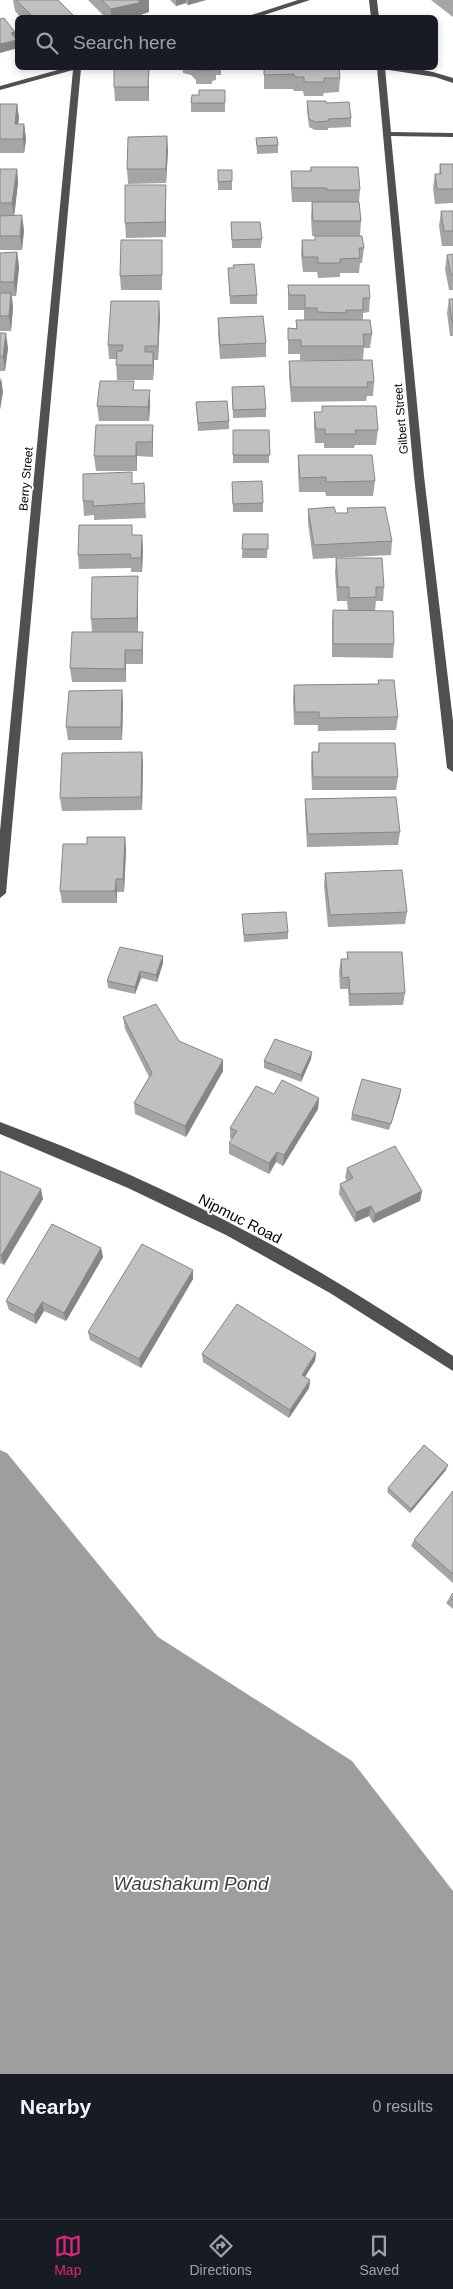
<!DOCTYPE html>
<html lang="en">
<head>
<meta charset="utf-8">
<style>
  :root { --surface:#171b24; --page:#242831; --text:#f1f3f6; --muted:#9ea1a6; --line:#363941; --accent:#db2777 }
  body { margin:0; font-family:Arial,sans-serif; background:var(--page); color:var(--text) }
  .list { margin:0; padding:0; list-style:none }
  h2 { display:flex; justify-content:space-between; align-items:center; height:65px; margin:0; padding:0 20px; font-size:21px }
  h2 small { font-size:16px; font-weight:400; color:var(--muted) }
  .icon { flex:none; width:28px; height:28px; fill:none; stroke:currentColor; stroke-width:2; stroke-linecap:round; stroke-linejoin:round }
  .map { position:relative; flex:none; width:453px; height:2074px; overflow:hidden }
  .search { position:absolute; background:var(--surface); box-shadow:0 2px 8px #0003; left:15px; right:15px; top:15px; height:55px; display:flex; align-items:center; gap:12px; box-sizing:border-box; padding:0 18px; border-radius:8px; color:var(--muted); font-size:19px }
  .sheet { height:145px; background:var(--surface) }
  nav { display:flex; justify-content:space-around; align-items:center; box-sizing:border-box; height:70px; border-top:1px solid var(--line); background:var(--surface); font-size:14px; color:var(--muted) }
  nav a { display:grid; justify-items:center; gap:2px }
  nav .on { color:var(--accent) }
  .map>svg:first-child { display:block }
  .water { fill:#9e9e9e }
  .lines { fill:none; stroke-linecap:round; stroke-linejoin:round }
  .minor { fill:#505050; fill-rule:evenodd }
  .wall { fill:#a5a5a5 }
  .shaded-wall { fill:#868686 }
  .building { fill:#c0c0c0; stroke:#868686 }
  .labels { text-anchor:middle; stroke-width:4; stroke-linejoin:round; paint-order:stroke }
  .far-street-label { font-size:12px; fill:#000; stroke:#fff }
  .street-label { font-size:15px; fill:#000; stroke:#fff }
  .near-water-label { font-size:19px; font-style:italic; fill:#3f3f3f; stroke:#fff }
</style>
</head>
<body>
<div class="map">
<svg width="453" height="2074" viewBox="0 0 453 2074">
  <rect width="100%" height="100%" fill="#fff"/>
  <path class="water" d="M0,1450L7,1453L158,1637L352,1761L453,1891V2074H0Z"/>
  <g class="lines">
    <path class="minor" d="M298,0H310L255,18H242Z
      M369,0H377L379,18H371Z
      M65,68H81L6,893L0,898V831L73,70L0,90V86Z
      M377,68H385L391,132L453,133V137L391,136L424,476L453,721V772L447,768L414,476Z
      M385,68C407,65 432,71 453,78V83L435,77L389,70Z
      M0,1122C100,1159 199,1204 292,1256C347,1287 400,1321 453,1356V1371L330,1293L226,1235L128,1188L0,1134Z"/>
  </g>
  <path class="wall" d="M13,0H58L75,18H21L15,11Z
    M88,0H149V12L140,15L139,17L106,18Z
    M170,0H206L188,5L186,3L176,6Z
    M431,0H453V17Z
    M182,68H221V75H216V80L212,81V84H196V80L191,75L183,73Z
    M264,68H341H339L340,78L339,92L324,93L323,96H304L303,91H294L293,89H264Z
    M149,79V101H115L114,87Z
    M225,90V112H191V103Z
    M307,101L326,103L351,118V127L328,128V130H315L309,127L307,110Z
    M0,104H17L19,118L18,124H24L26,139L24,153H0Z
    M256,138L278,145V153L257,154Z
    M168,151L166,183L128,184L127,169Z
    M440,164H453V203L435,204L433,188L435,174H439Z
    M311,167L360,190L359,202L361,221L360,236L364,248L362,263H360L359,273H340V277L318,278L317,272H303L301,255L302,240H315V236H338H312L311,216L312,202H292L291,186V171H310Z
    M0,169H17L18,183L14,215L24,230L22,250H0Z
    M218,170L232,181V190H218Z
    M166,185V237L126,238L125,223Z
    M441,211H453V246H442L439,226Z
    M231,222L262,239L261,248H232Z
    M17,252L19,267L16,296H12L13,307L11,331H0V253Z
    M162,254V290H121L120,276Z
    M453,254V290H449L445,269L447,255Z
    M233,265L257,295V304H230L228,268H233Z
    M288,285L370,298L369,312L363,313V320L372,334L370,348H364L363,360L374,382L373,396H367L366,401L291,402L289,375V361L344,360H300V354H288V328H296V320H304V310H288Z
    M449,299H453V336H450L447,313Z
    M160,315L158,360H154L153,380H117L116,359H109L108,345Z
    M218,318L266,343V357L220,359L218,333Z
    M0,333L8,348L5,371H0Z
    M232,387L266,409V417L233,418Z
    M135,390L150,405L149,421H99L97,406Z
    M196,402L229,421V429L198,431Z
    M322,406L378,430L376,445H355L354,448H324V443H315L314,427V412H322Z
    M153,425V457L137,456V471H96L94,456Z
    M233,430H269V463H233Z
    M298,455L375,481L373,496H326L325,492H299L298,469Z
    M232,482L263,503V512H233Z
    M144,483L146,518L94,520V515L84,516L83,501L132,484Z
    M347,508L392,541L391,555L313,559L308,523V509L336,513H347Z
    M243,534H268L267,558H242Z
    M133,535L143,549L142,572H131V568L79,569L78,555Z
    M336,558L384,587L383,601H376L375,611L394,644L393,658L332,657V624L333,610L348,611L347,601H337L335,572Z
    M138,590V632H122L143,646V664H126V682H72L70,668L92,632L91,619Z
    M378,680L398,717L396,730L318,731V725H294L293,699L294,685L378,684Z
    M122,690L123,704L122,740H68L66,727Z
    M319,743L398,777L396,790H312L311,765L312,752H318Z
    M142,752L143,765L142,810L62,811L60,798Z
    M305,799L400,832L398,845L307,847L305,812Z
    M125,837L126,850L124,892H117V903H62L60,891L87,844Z
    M325,873L407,912L405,924L328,927L324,886Z
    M242,914L288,932V939L244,942Z
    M347,952L405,993L403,1005L349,1006L348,989H340L339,971L341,959H347Z
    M163,963L157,982L141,978L135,994L108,988L107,981Z
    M123,1017L179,1041L223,1071L186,1137L135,1114L134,1103L149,1077L125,1029Z
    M311,1059L301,1082L264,1068V1061Z
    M401,1089L389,1130L351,1120L352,1114Z
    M274,1094L319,1098L318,1109L283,1166L276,1162L269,1174L229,1154V1143L232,1139L230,1138V1128Z
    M347,1168L422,1191L420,1201L373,1223L369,1216L355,1222L339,1194L340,1184L347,1180L345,1178Z
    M0,1171L43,1199L4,1265L0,1263Z
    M101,1248L103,1257L66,1321L44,1311L36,1324L9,1310L6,1301Z
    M193,1279L141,1368L90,1340L88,1332Z
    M316,1353L315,1361L305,1377L310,1380L309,1388L289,1418L203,1362L202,1354Z
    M446,1470L410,1513L387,1492L388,1488Z
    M453,1491V1583L411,1546L414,1540Z
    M453,1593V1609L446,1603Z"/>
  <path class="shaded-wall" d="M141,0H149V12L140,15L139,18H111V9Z
    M176,0H186V3L176,6Z
    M188,0H206L188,5Z
    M15,32L16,40L11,33Z
    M17,40L18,48L0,53V44Z
    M149,68V101L148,87Z
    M17,104L19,118L16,139L15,124Z
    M24,124L26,139L24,153L23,139Z
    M167,136L168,151L166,183V169Z
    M17,169L18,183L14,218L12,203Z
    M166,185V237L165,222Z
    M22,215L24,230L22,250L20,236Z
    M17,252L19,267L16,296L14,282Z
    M11,293L13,307L11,331L9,316Z
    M159,301L160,315L158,360V346Z
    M6,333L8,348L5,371L3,357Z
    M153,352L154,366L153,380Z
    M1,377L3,392L0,410V382Z
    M150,390V405L149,421L148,407Z
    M153,425V457L152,442Z
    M136,442L137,456V471L136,456Z
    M142,535L143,549L142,572L141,558Z
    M138,576V632L137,618Z
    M143,632V664L142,650Z
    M125,650L126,664V682L125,669Z
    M122,690L123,704L122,740L121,727Z
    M142,752L143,765L142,810L141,797Z
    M125,837L126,850L124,892L123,879Z
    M116,879L117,892V903L115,891Z
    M163,956V963L157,982L156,975Z
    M140,971L141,978L135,994V987Z
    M312,1052L311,1059L301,1082V1075Z
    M223,1060V1071L186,1137L185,1126Z
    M401,1089L400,1096L389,1130L391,1124Z
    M319,1098L318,1109L283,1166L284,1155Z
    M277,1152L276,1162L269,1174V1163Z
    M41,1189L43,1199L4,1265L1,1256Z
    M422,1191L420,1201L373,1223L375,1214Z
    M371,1206L369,1216L355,1222L356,1212Z
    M101,1248L103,1257L66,1321L64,1313Z
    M193,1270V1279L141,1368L139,1359Z
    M42,1302L44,1311L36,1324L34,1315Z
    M316,1353L315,1361L301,1383L302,1375Z
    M310,1380L309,1388L289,1418L290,1410Z
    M448,1465L446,1470L410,1513L411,1509Z"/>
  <path class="building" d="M16,0H58L75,17L73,18H34Z
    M102,0H141H140L138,3L111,9Z
    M4,18L15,32L11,33L17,40L0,44V19Z
    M114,68H149L148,87H114Z
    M196,68H212V70H196Z
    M264,68H339L340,78H324V82H304V77H294V74L264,75Z
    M199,90H225V103H191L192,95H199Z
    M307,101H326V103L349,102L351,118L328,119L329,121L315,122L309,119Z
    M0,104H17L15,124H24L23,139H0Z
    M167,136L166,169H127L128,137Z
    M277,137L278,145L257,146L256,138Z
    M440,164H453V189H437L435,174H441Z
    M311,167H358L360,190H327V188H292L291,171H311Z
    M0,169H17L12,203H0Z
    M218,170H232V181L218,182Z
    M125,185H166L165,222L125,223Z
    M312,202H359L361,221H313Z
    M441,211H453V231H444Z
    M22,215L20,236H0V216Z
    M231,222H260L262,239L232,240Z
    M315,236H362L364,248H359L360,258L340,259V263H318V257H303L302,240H315Z
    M121,240H162V275L120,276Z
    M17,252L14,282H0V253Z
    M453,254V275H451L447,255Z
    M254,264L257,295L230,296L228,268H234L233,265Z
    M288,285H369L370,298H363V310H346V313L317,312V308H305V295H289Z
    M0,293H11L9,316H0Z
    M449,299H453V322H452Z
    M111,301H159L158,346H145V352H153V365H116L117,351H122L123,345H108Z
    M263,316L266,343L220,345L218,318Z
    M296,320H370L372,334H363L364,346H301V340H288V328L297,329Z
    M0,333H6L3,357H0Z
    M372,360L374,382H367L368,387H291L289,361Z
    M100,381H134L133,390H150L148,407L97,406Z
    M264,386L266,409L233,410L232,387Z
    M227,401L229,421L198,423L196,402Z
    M322,406H376L378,430H355L356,434H325V429H316L314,412H322Z
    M96,425H153L152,442H136V456H94Z
    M233,430H269L270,455H233Z
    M298,455H372L375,481L326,482V477L300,478Z
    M132,472V484L144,483L145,503L93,506V501H83V474Z
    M262,481L263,503L233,504L232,482Z
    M334,507L336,513H348L347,508L385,507L392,541L314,545L308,509Z
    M79,525H132V535H142L141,558H130L131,554L78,555Z
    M243,534H268V549H242Z
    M336,558H382L384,587H376V597L349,598V587H338Z
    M138,576L137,618L91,619L92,577Z
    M333,610L393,611L394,644H333Z
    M72,632H143L142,650H125V669L70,668Z
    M378,680H394L398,717L319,718V712H295L294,685L379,684Z
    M122,690L121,727H66L69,691Z
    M319,743H395L398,777H313L312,752H319Z
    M142,752L141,797L60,798L62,753Z
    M396,797L400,832L308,834L305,799Z
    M87,837H125L123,879H116L115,891H60L63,844H87Z
    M402,870L407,912L330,915L325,873Z
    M286,912L288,932L244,935L242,914Z
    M120,947L163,956L156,975L140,971L135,987L107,981Z
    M347,952H402L405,993L350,994L349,977L342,978L341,959H348Z
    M156,1004L179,1041L223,1060L185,1126L134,1103L152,1073L123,1017Z
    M275,1039L312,1052L301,1075L264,1061Z
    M362,1079L401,1089L391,1124L352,1114Z
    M282,1080L319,1098L284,1155L277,1152L269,1163L229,1143L237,1131L230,1128L256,1086L274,1094Z
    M395,1146L422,1191L375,1214L371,1206L356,1212L340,1184L353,1178L347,1168Z
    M0,1171L41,1189L1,1256L0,1255Z
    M52,1224L101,1248L64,1313L42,1302L34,1315L6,1301Z
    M142,1244L193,1270L139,1359L88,1332Z
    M237,1304L316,1353L302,1375L310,1380L290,1410L202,1354Z
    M424,1445L448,1465L411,1509L388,1488Z
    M453,1491V1574L414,1540Z
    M453,1593V1600L450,1597Z"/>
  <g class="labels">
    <g class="far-street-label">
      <text transform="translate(401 419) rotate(-95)" y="4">Gilbert Street</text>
      <text transform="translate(26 479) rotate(-85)" y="4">Berry Street</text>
    </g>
    <g class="street-label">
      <text transform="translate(240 1219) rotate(27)" y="5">Nipmuc Road</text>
    </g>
    <g class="near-water-label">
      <text x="191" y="1890">Waushakum Pond</text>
    </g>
  </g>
</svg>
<div class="search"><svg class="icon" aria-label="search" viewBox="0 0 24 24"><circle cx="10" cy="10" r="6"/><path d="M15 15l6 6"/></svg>Search here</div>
</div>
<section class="sheet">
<h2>Nearby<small>0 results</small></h2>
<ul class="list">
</ul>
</section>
<nav>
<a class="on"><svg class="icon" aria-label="map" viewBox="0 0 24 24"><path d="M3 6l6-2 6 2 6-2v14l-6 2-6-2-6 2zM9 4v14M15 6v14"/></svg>Map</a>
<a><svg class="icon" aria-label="directions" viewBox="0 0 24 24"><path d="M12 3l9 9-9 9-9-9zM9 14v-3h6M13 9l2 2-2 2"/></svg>Directions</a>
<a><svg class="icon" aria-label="saved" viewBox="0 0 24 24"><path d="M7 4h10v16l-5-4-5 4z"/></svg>Saved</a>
</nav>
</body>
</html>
